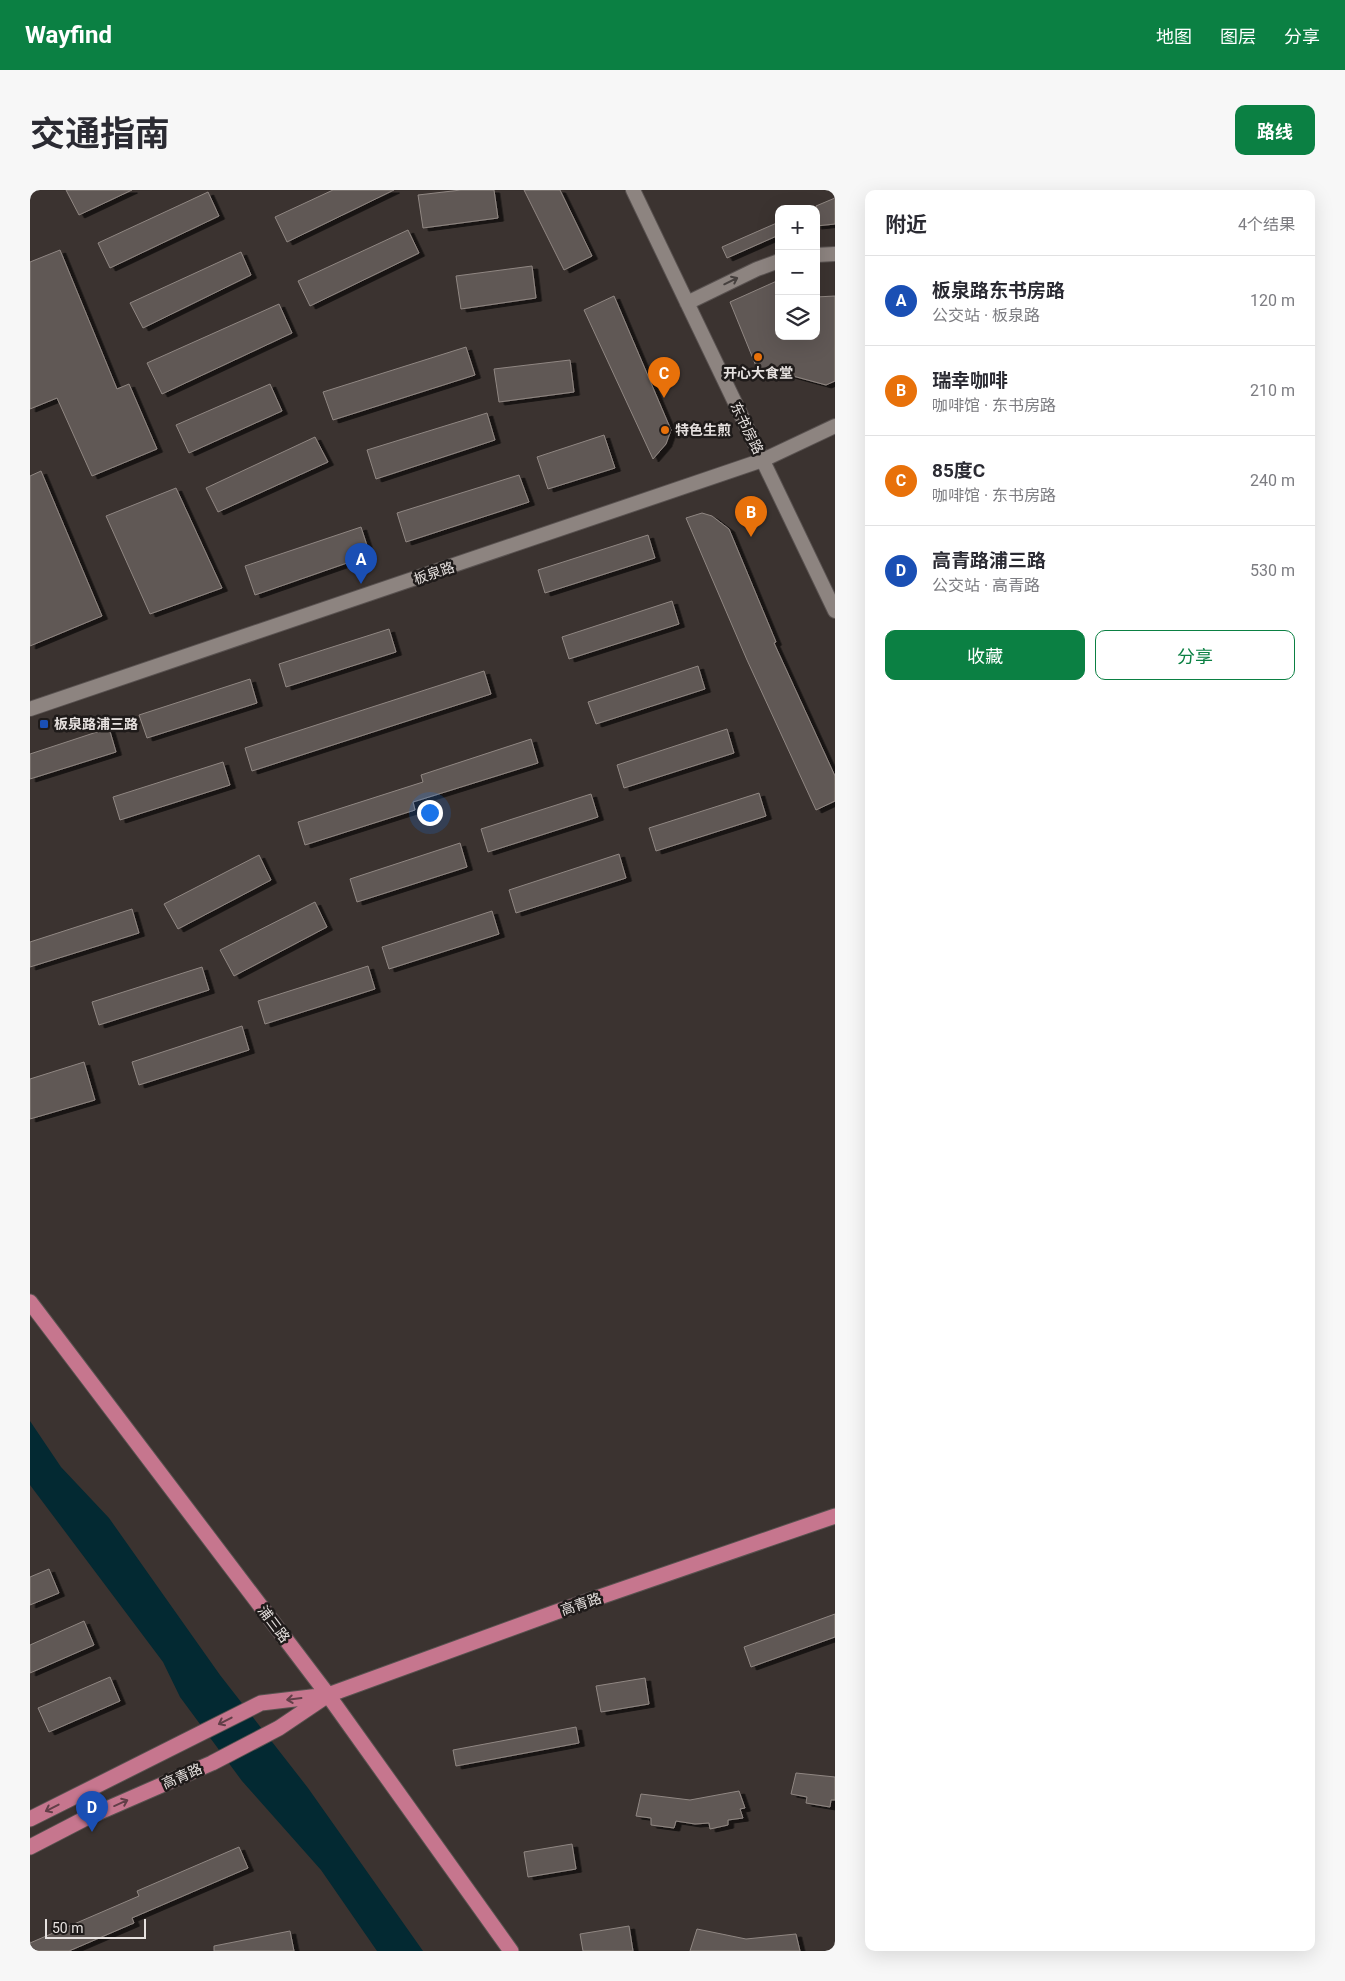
<!DOCTYPE html>
<html lang="zh">
<head>
<meta charset="utf-8">
<style>
  :root { --surface:#fff; --page:#f7f7f7; --text:#2b2b33; --muted:#7c7c81; --line:#e1e1e2; --accent:#0b8043 }
  body { margin:0; font-family:Roboto,"Noto Sans SC",sans-serif; background:var(--page); color:var(--text) }
  .controls { position:absolute; right:15px; top:15px; display:grid; overflow:hidden; border-radius:10px; box-shadow:0 5px 20px #0002 }
  .controls button { width:45px; height:45px; display:grid; place-items:center; padding:0; border:0; border-bottom:1px solid var(--line); background:var(--surface); color:var(--text); font:25px sans-serif }
  .scale { position:absolute; left:15px; bottom:12px; width:101px; box-sizing:border-box; padding-left:5px; border:2px solid #e6e1df; border-top:0; font-size:14px; line-height:18px; white-space:nowrap; color:#e6e1df; -webkit-text-stroke:4px #1f1b1a; paint-order:stroke }
  .you { position:absolute; left:399px; top:622px; width:18px; height:18px; margin:-12px; border:4px solid #fff; border-radius:50%; background:#1a73e8; box-shadow:0 0 0 8px #1a73e833 }
  .badge { display:grid; place-items:center; width:32px; height:32px; border-radius:50%; background:var(--accent); color:#fff; font-size:16px; font-weight:700 }
  .pin { position:absolute; translate:-50% -41px; filter:drop-shadow(0 1px 2px #0008) }
  .pin::after { content:''; position:absolute; top:26px; width:18px; height:15px; background:inherit; clip-path:polygon(0 0,100% 0,50% 100%) }
  .list { margin:0; padding:0; list-style:none }
  h2 { display:flex; justify-content:space-between; align-items:center; height:65px; margin:0; padding:0 20px; font-size:21px }
  h2 small { font-size:16px; font-weight:400; color:var(--muted) }
  .list li { display:grid; grid-template-columns:32px 1fr auto; gap:15px; align-items:center; box-sizing:border-box; height:90px; padding:0 20px; border-top:1px solid var(--line) }
  .list b { display:block; font-size:19px; white-space:nowrap }
  .list p { margin:0; font-size:16px; white-space:nowrap; color:var(--muted) }
  .list em { font-size:16px; font-style:normal; color:var(--muted) }
  .actions { display:flex; gap:10px; padding:15px 20px }
  .actions a { flex:1; padding:11px 0; border:1px solid var(--accent); border-radius:10px; text-align:center; font-size:18px; color:var(--accent) }
  .actions .main { background:var(--accent); color:#fff }
  .icon { flex:none; width:28px; height:28px; fill:none; stroke:currentColor; stroke-width:2; stroke-linecap:round; stroke-linejoin:round }
  .map { position:relative; flex:none; width:805px; height:1761px; overflow:hidden; border-radius:10px }
  header { display:flex; align-items:center; gap:30px; box-sizing:border-box; height:70px; padding:0 25px; background:var(--accent); color:#fff }
  header strong { font-size:24px }
  nav { display:flex; gap:28px; margin-inline-start:auto; font-size:18px }
  .intro { display:flex; align-items:center; justify-content:space-between; box-sizing:border-box; height:120px; padding:0 30px }
  h1 { margin:0; font-size:35px }
  .button { padding:12px 22px; border-radius:10px; background:var(--accent); color:#fff; font-size:18px; font-weight:700 }
  main { display:flex; gap:30px; padding:0 30px }
  aside { flex:1; background:var(--surface); border-radius:10px; box-shadow:0 5px 20px #0002 }
  .map>svg:first-child { display:block }
  .water { fill:#032932 }
  .building { fill:#605854; stroke:#908783; filter:url(#shadow) }
  .lines { fill:none; stroke-linecap:round; stroke-linejoin:round }
  .minor-casing { stroke:#595250; stroke-width:16 }
  .major-casing { stroke:#595250; stroke-width:17 }
  .minor { stroke:#8d8480; stroke-width:14 }
  .major { stroke:#c6768e; stroke-width:15 }
  .oneway { stroke:#46403e }
  .oneway2 { stroke:#623f48 }
  .food-dot { fill:#e8710a; stroke:#1f1b1a; stroke-width:2 }
  .transit-dot { fill:#1a4fb4; stroke:#1f1b1a; stroke-width:2 }
  .labels { text-anchor:middle; stroke-width:5; stroke-linejoin:round; paint-order:stroke }
  .poi-label { font-size:14px; font-weight:bold; fill:#e6e1df; stroke:#1f1b1a; text-anchor:start }
  .street-label { font-size:14px; fill:#e6e1df; stroke:#1f1b1a }
</style>
</head>
<body>
<header>
<strong>Wayfind</strong>
<nav><a>地图</a><a>图层</a><a>分享</a></nav>
</header>
<div class="intro"><h1>交通指南</h1><a class="button">路线</a></div>
<main>
<div class="map">
<svg width="805" height="1761" viewBox="0 0 805 1761">
  <defs>
    <filter id="shadow"><feDropShadow dx="5.5" dy="3" stdDeviation="0" flood-color="#0009"/></filter>
  </defs>
  <rect width="100%" height="100%" fill="#3b3330"/>
  <path class="water" d="M0,1231L31,1277L79,1328L190,1485L278,1598L393,1761H347L291,1680L212,1591L150,1507L133,1472L0,1295Z"/>
  <path class="building" d="M36,0H102L49,25Z
    M303,0H364L257,52L245,27Z
    M431,0H464L468,28L393,38L388,5Z
    M494,0H530L562,66L534,80Z
    M178,2L189,26L80,78L68,53Z
    M805,8V34L786,36V16Z
    M749,32V45L697,68L692,57Z
    M378,40L389,63L280,116L268,91Z
    M30,60L87,199L99,194L127,259L62,286L27,208L0,219V72Z
    M211,62L221,85L113,138L100,113Z
    M502,76L506,108L431,119L426,86Z
    M749,90V146H786V107L805,106V191L796,195L726,176L700,112Z
    M584,106L641,240L636,254L623,269L554,120Z
    M249,114L262,143L132,204L117,173Z
    M436,157L445,185L303,230L293,202Z
    M540,170L544,202L469,212L464,179Z
    M240,194L252,221L159,263L146,235Z
    M457,223L465,250L346,289L337,260Z
    M574,245L585,278L518,299L507,267Z
    M285,247L298,272L188,322L176,298Z
    M11,281L72,426L0,456V286Z
    M489,285L499,312L376,352L367,323Z
    M146,298L192,398L120,424L76,326Z
    M672,323L682,326L699,339L746,452L744,453L805,586V611L786,620L717,470L656,328Z
    M331,337L340,365L225,405L215,376Z
    M618,345L625,368L515,403L508,380Z
    M642,411L649,434L539,469L532,447Z
    M359,439L366,462L256,497L249,474Z
    M668,476L675,499L566,534L558,512Z
    M454,481L461,504L222,581L215,558Z
    M220,489L227,513L117,548L109,525Z
    M79,538L86,562L0,589V564Z
    M697,539L704,563L594,598L587,575Z
    M501,549L508,573L383,612L385,620L275,655L268,632L393,592L391,585Z
    M193,572L200,595L90,630L83,607Z
    M729,603L736,626L626,661L619,638Z
    M561,604L568,627L458,662L451,639Z
    M430,653L437,677L327,712L320,689Z
    M589,664L596,688L486,723L479,700Z
    M229,665L241,690L148,739L134,714Z
    M285,712L297,737L204,786L190,760Z
    M102,719L109,743L0,777V752Z
    M462,721L469,744L359,779L352,757Z
    M338,776L345,799L235,834L228,811Z
    M172,777L179,800L69,835L62,812Z
    M212,836L219,860L109,895L102,872Z
    M54,872L65,910L0,929V889Z
    M19,1379L29,1403L0,1415V1387Z
    M805,1424V1447L721,1477L714,1457Z
    M54,1431L64,1455L0,1483V1455Z
    M80,1487L90,1511L19,1542L8,1518Z
    M615,1488L619,1514L571,1522L566,1496Z
    M546,1537L549,1553L426,1576L423,1560Z
    M766,1583L805,1587V1610H801L800,1617L776,1613L777,1607L761,1604Z
    M709,1601L715,1618L710,1619L713,1628L698,1630V1635L680,1639L679,1633L665,1634L646,1631L644,1638L621,1635V1628L606,1626L611,1604L660,1610Z
    M542,1654L546,1679L498,1687L494,1662Z
    M209,1657L218,1678L102,1728L104,1733L39,1761H0V1753L109,1706L107,1701Z
    M599,1736L603,1761H553L550,1744Z
    M667,1739L716,1749L766,1744L770,1761H660Z
    M260,1741L264,1761H184V1756Z"/>
  <g class="lines">
    <g class="minor-casing">
      <path id="minor" d="M603,0L805,421
        M786,65L805,64
        M657,113L727,79L749,71
        M0,519L733,270L805,236"/>
    </g>
    <g class="major-casing">
      <path id="major" d="M0,1112L298,1505L481,1761
        M0,1629L231,1513L298,1505L526,1422L805,1326
        M0,1657L56,1628L182,1573L249,1538L295,1507"/>
    </g>
    <use href="#minor" class="minor"/>
    <use href="#major" class="major"/>
  </g>
  <defs><path id="oneway-shaft" d="M-6 0H5M1.5-3L5.5 0L1.5 3" fill="none" stroke-width="1.6" stroke-linecap="round" stroke-linejoin="round" transform="scale(1.25)"/></defs>
  <use class="oneway" href="#oneway-shaft" transform="translate(701 91) rotate(-26)"/>
  <g class="oneway2">
    <use href="#oneway-shaft" transform="translate(264 1509) rotate(173)"/>
    <use href="#oneway-shaft" transform="translate(195 1531) rotate(153)"/>
    <use href="#oneway-shaft" transform="translate(91 1613) rotate(-24)"/>
    <use href="#oneway-shaft" transform="translate(22 1618) rotate(153)"/>
  </g>
  <g class="food-dot">
    <circle cx="728" cy="167" r="5"/>
    <circle cx="635" cy="240" r="5"/>
  </g>
  <rect class="transit-dot" x="9" y="529" width="10" height="10" rx="2.5"/>
  <g class="labels">
    <g class="poi-label">
      <text x="728" y="188" text-anchor="middle">开心大食堂</text>
      <text x="645" y="245">特色生煎</text>
      <text x="24" y="539">板泉路浦三路</text>
    </g>
    <g class="street-label">
      <text transform="translate(717 238) rotate(64)" y="5">东书房路</text>
      <text transform="translate(404 383) rotate(-19)" y="5">板泉路</text>
      <text transform="translate(551 1414) rotate(-19)" y="5">高青路</text>
      <text transform="translate(244 1434) rotate(53)" y="5">浦三路</text>
      <text transform="translate(152 1586) rotate(-24)" y="5">高青路</text>
    </g>
  </g>
</svg>
<div class="controls">
<button>+</button>
<button>−</button>
<button><svg class="icon" aria-label="layers" viewBox="0 0 24 24"><path d="M12 4l9 5-9 5-9-5zM3 14l9 5 9-5"/></svg></button>
</div>
<div class="scale">50 m</div>
<div class="you"></div>
<div class="pin badge" style="left:331px;top:394px;background:#1a4fb4">A</div>
<div class="pin badge" style="left:721px;top:347px;background:#e8710a">B</div>
<div class="pin badge" style="left:634px;top:208px;background:#e8710a">C</div>
<div class="pin badge" style="left:62px;top:1642px;background:#1a4fb4">D</div>
</div>
<aside>
<h2>附近<small>4个结果</small></h2>
<ul class="list">
<li><span class="badge" style="background:#1a4fb4">A</span><div><b>板泉路东书房路</b><p>公交站 · 板泉路</p></div><em>120 m</em></li>
<li><span class="badge" style="background:#e8710a">B</span><div><b>瑞幸咖啡</b><p>咖啡馆 · 东书房路</p></div><em>210 m</em></li>
<li><span class="badge" style="background:#e8710a">C</span><div><b>85度C</b><p>咖啡馆 · 东书房路</p></div><em>240 m</em></li>
<li><span class="badge" style="background:#1a4fb4">D</span><div><b>高青路浦三路</b><p>公交站 · 高青路</p></div><em>530 m</em></li>
</ul>
<div class="actions"><a class="main">收藏</a><a>分享</a></div>
</aside>
</main>
</body>
</html>
